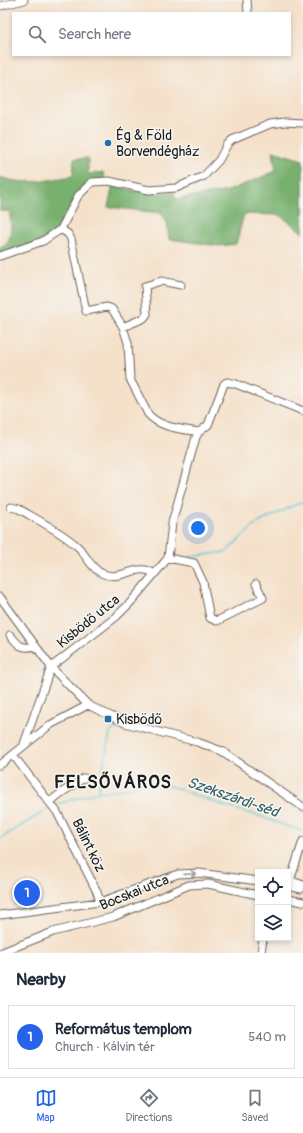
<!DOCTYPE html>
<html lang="en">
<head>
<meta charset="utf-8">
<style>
  :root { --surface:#fff; --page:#f6f6f7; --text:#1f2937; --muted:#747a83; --line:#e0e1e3; --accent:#2563eb }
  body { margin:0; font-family:Pangolin,sans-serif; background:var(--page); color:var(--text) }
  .controls { position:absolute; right:12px; bottom:12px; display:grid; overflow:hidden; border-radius:0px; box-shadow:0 2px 6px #0003 }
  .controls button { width:36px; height:36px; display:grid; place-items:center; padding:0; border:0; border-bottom:1px solid var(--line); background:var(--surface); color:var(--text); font:20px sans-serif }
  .you { position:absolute; left:198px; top:528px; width:14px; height:14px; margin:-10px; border:3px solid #fff; border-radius:50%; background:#1a73e8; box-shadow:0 0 0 6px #1a73e833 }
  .badge { display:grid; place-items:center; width:26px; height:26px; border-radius:50%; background:var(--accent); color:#fff; font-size:13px; font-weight:700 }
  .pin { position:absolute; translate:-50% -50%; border:2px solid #fff; box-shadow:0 1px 4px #0006 }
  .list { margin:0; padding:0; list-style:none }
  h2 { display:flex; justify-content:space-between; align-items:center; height:52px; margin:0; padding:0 16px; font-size:17px }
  h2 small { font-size:13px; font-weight:400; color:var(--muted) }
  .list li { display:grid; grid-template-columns:26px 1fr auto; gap:12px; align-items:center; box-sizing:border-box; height:64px; margin:0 8px 8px; padding:0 8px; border:1px solid var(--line); border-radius:0px }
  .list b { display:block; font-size:15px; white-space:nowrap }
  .list p { margin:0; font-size:13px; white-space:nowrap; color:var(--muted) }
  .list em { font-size:13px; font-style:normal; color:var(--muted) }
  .icon { flex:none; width:22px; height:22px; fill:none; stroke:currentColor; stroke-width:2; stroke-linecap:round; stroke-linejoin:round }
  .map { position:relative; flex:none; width:303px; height:953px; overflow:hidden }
  .search { position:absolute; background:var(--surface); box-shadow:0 2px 6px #0003; left:12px; right:12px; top:12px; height:44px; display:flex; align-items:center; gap:10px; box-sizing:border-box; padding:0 14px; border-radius:0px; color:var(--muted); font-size:15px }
  .sheet { height:124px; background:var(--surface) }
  nav { display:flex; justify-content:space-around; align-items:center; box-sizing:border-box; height:56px; border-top:1px solid var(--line); background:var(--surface); font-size:11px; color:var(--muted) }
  nav a { display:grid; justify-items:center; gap:2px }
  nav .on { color:var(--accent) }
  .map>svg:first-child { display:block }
  .forest { fill:#78b06e; stroke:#4a6645 }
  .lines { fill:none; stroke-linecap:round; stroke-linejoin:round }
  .stream { stroke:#57c4d0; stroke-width:1.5 }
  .minor-casing { stroke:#686159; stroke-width:9 }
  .minor { stroke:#fff; stroke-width:7 }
  .oneway { stroke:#999 }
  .poi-dot { fill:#1f6fb2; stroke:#f6f6f2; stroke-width:1.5 }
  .labels { text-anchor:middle; stroke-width:3; stroke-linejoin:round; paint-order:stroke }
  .poi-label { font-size:14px; fill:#1c1c1c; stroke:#f6f6f2; text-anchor:start }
  .street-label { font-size:14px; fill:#1c1c1c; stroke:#f6f6f2 }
  .water-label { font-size:15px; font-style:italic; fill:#345f64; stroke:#f6f6f2 }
  .district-label { font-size:18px; font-weight:bold; letter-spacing:1px; fill:#1c1c1c; stroke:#f6f6f2 }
</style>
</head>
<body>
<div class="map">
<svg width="303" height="953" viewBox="0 0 303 953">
  <rect width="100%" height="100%" fill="#f6f6f2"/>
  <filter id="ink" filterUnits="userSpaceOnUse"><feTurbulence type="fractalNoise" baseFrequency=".025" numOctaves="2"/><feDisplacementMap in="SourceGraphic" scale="8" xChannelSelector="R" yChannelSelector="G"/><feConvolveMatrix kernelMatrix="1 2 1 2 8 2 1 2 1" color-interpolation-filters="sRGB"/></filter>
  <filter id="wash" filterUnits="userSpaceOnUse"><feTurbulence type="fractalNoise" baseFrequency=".012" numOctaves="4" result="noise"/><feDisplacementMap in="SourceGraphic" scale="16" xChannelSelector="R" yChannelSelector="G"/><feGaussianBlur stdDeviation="0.9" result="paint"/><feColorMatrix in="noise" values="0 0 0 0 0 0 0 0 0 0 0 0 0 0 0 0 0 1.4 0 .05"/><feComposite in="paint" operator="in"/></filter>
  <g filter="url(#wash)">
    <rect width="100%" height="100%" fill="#f5e1ca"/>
    <path class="forest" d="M273,151L303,160V233L280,215L244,214L236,244L219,246L169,239L167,223L161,213L108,207L113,185C136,192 150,195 174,192L176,199L228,191L276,171Z
      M88,158V174L103,172L105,180L85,188L61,229L43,241L0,256V248C14,242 11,223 9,211H0V177C24,186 49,180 73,176L74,159Z"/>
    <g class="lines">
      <path class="stream" d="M189,557L226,552L256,524L303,501
        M98,792L110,733L114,729L123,728
        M54,805L98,792L118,790L148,783L167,785L227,807L260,816L303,832
        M0,839L51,807"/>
    </g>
  </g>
  <g filter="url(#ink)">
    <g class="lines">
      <g class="minor-casing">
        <path id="minor" d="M247,0L248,13
          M0,6L24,0
          M61,229L68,234L71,239L86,311L107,307L112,309L123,327L128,343L130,379L148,414C160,428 182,429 199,432
          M0,256L43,241L61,229L78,196L92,182L109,181L149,190L176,188L204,176L219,160L227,145L232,140L270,124L285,122L303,123
          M123,327L144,318L147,314L145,286L161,281L181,285
          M11,507L19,509C38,520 60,531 77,546C85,553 90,567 101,573C121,583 138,561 154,574
          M168,558L194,563L203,582L210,618L217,621L263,598L256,584
          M0,597L51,667L88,705
          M10,635C18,645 22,650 35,646
          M88,705L125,723L197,742L222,751L303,807
          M24,744L51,667L116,617L130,603L168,558L172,523L196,437L199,432L208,425L224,384L227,382L236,384L303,411
          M13,755L57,812L97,892L100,902
          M0,765L50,725L88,705
          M51,801L61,793L84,778
          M291,878L292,881L303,885
          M288,880L291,878L303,841
          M288,886L301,889
          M288,899L303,902
          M0,915L100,902L178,874L199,873L258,881
          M0,953L53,932L113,917L189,885L208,884L258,895
          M261,953L263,938"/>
      </g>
      <use href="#minor" class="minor"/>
    </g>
    <defs><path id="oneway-shaft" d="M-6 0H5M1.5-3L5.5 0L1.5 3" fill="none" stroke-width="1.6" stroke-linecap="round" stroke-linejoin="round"/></defs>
    <use class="oneway" href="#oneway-shaft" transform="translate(190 874) rotate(-3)"/>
  </g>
  <g class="poi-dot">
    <circle cx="108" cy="143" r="4"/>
    <rect x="104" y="715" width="8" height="8" rx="2"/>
  </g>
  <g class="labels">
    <g class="poi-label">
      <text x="116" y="140">Ég &amp; Föld<tspan x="116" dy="16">Borvendégház</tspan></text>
      <text x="116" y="724">Kisbödő</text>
    </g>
    <g class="street-label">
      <text transform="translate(88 621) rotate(-39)" y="5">Kisbödő utca</text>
      <text transform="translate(89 845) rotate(64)" y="5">Bálint köz</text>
      <text transform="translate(134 892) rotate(-22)" y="5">Bocskai utca</text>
    </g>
    <g class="water-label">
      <text transform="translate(233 797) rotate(19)" y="5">Szekszárdi-séd</text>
    </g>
    <g class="district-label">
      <text x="113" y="788">FELSŐVÁROS</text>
    </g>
  </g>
</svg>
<div class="controls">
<button><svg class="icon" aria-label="locate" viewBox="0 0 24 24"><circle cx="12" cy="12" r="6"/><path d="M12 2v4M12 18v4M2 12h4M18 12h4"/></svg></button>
<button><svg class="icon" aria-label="layers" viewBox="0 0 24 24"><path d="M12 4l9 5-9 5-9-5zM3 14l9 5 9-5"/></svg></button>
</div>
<div class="you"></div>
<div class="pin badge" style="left:27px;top:893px">1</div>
<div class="search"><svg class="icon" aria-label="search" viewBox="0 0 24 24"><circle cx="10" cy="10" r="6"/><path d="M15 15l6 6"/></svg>Search here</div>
</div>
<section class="sheet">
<h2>Nearby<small></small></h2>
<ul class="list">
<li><span class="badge">1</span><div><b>Református templom</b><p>Church · Kálvin tér</p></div><em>540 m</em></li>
</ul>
</section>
<nav>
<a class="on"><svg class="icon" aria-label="map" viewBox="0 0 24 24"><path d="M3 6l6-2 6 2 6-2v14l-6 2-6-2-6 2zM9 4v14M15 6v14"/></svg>Map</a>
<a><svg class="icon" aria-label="directions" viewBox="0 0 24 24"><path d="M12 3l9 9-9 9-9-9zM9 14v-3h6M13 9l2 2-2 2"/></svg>Directions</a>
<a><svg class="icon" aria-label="saved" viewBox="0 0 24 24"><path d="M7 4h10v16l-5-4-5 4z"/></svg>Saved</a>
</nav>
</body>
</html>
